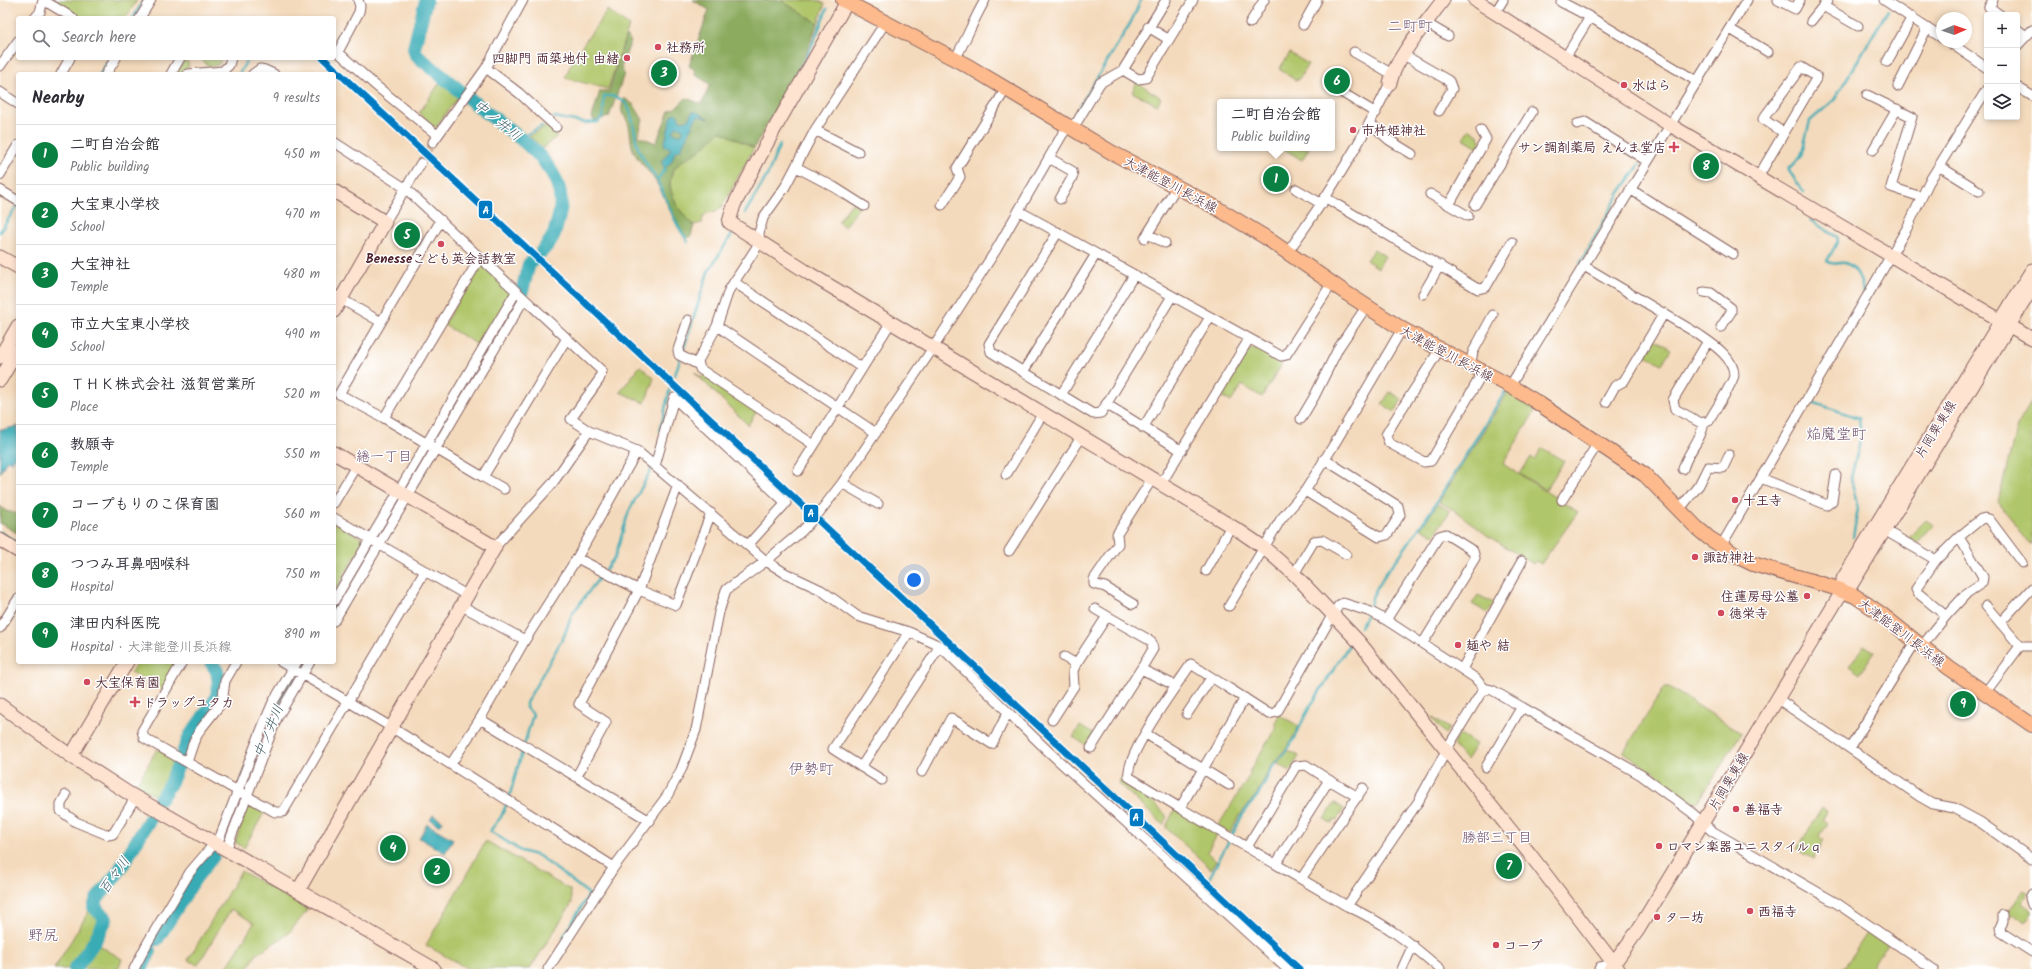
<!DOCTYPE html>
<html lang="en">
<head>
<meta charset="utf-8">
<style>
  :root { --surface:#fff; --page:#f7f7f7; --text:#2b2b33; --muted:#7c7c81; --line:#e1e1e2; --accent:#0b8043 }
  body { margin:0; font-family:Kalam,"Klee One",sans-serif; background:var(--page); color:var(--text) }
  .controls { position:absolute; right:12px; top:12px; display:grid; overflow:hidden; border-radius:4px; box-shadow:0 2px 6px #0003 }
  .controls button { width:36px; height:36px; display:grid; place-items:center; padding:0; border:0; border-bottom:1px solid var(--line); background:var(--surface); color:var(--text); font:20px sans-serif }
  .compass { position:absolute; left:1936px; top:12px; width:36px; height:36px; border-radius:50%; background:var(--surface); box-shadow:0 2px 6px #0003; rotate:88deg }
  .you { position:absolute; left:914px; top:580px; width:14px; height:14px; margin:-10px; border:3px solid #fff; border-radius:50%; background:#1a73e8; box-shadow:0 0 0 6px #1a73e833 }
  .badge { display:grid; place-items:center; width:26px; height:26px; border-radius:50%; background:var(--accent); color:#fff; font-size:13px; font-weight:700 }
  .pin { position:absolute; translate:-50% -50%; border:2px solid #fff; box-shadow:0 1px 4px #0006 }
  .popup { position:absolute; left:1217px; top:99px; width:118px; height:52px; box-sizing:border-box; display:grid; place-content:center; border-radius:4px; background:var(--surface); filter:drop-shadow(0 1px 3px #0005); font-size:13px; white-space:nowrap; color:var(--muted) }
  .popup b { font-size:15px; color:var(--text) }
  .popup::after { content:''; position:absolute; left:50%; top:100%; margin-left:-8px; border:8px solid transparent; border-top-color:var(--surface) }
  .list { margin:0; padding:0; list-style:none }
  h2 { display:flex; justify-content:space-between; align-items:center; height:52px; margin:0; padding:0 16px; font-size:17px }
  h2 small { font-size:13px; font-weight:400; color:var(--muted) }
  .list li { display:grid; grid-template-columns:26px 1fr auto; gap:12px; align-items:center; box-sizing:border-box; height:60px; padding:0 16px; border-top:1px solid var(--line) }
  .list b { display:block; font-size:15px; white-space:nowrap }
  .list p { margin:0; font-size:13px; white-space:nowrap; color:var(--muted) }
  .list em { font-size:13px; font-style:normal; color:var(--muted) }
  .icon { flex:none; width:22px; height:22px; fill:none; stroke:currentColor; stroke-width:2; stroke-linecap:round; stroke-linejoin:round }
  .map { position:relative; flex:none; width:2032px; height:969px; overflow:hidden }
  .search { position:absolute; background:var(--surface); box-shadow:0 2px 6px #0003; left:16px; top:16px; width:320px; height:44px; display:flex; align-items:center; gap:10px; box-sizing:border-box; padding:0 14px; border-radius:4px; color:var(--muted); font-size:15px }
  .panel { position:absolute; background:var(--surface); box-shadow:0 2px 6px #0003; left:16px; top:72px; width:320px; height:592px; border-radius:4px }
  .map>svg:first-child { display:block }
  .green { fill:#b0c66b; stroke:#7d724b }
  .forest { fill:#8cab5f; stroke:#6b6545 }
  .water { fill:#39abb5; stroke:#426570; fill-rule:evenodd }
  .lines { fill:none; stroke-linecap:round; stroke-linejoin:round }
  .stream { stroke:#39abb5; stroke-width:2.5 }
  .river { stroke:#39abb5; stroke-width:14 }
  .street-tunnel { stroke:#d2b59f; stroke-width:9; stroke-dasharray:9 4.5; stroke-linecap:butt }
  .street-casing { stroke:#86605e; stroke-width:11 }
  .secondary-casing { stroke:#86605e; stroke-width:15 }
  .primary-casing { stroke:#86605e; stroke-width:16 }
  .street { stroke:#fff; stroke-width:9 }
  .secondary { stroke:#fee3d1; stroke-width:13 }
  .primary { stroke:#fcba8d; stroke-width:14 }
  .rail-1-casing { stroke:#fff; stroke-width:10 }
  .rail-1 { stroke:#007ac2; stroke-width:7 }
  .poi-dot { fill:#d1495b; stroke:#fff; stroke-width:1.5 }
  .labels { text-anchor:middle; stroke-width:3; stroke-linejoin:round; paint-order:stroke }
  .poi-label { font-size:13px; font-weight:bold; fill:#4a1f2b; stroke:#fff; text-anchor:start }
  .street-label { font-size:13px; fill:#4a1f2b; stroke:#fff }
  .water-label { font-size:14px; font-style:italic; fill:#425e69; stroke:#fff }
  .neighbourhood-label { font-size:14px; fill:#70506b; stroke:#fff }
  .quarter-label { font-size:15px; fill:#70506b; stroke:#fff }
  .line-badge { stroke:#fff; stroke-width:1.5 }
  .badge-label { font-size:11px; text-anchor:middle; font-weight:bold; fill:#fff }
</style>
</head>
<body>
<div class="map">
<svg width="2032" height="969" viewBox="0 0 2032 969">
  <rect width="100%" height="100%" fill="#fff"/>
  <filter id="ink" filterUnits="userSpaceOnUse"><feTurbulence type="fractalNoise" baseFrequency=".025" numOctaves="2"/><feDisplacementMap in="SourceGraphic" scale="8" xChannelSelector="R" yChannelSelector="G"/><feConvolveMatrix kernelMatrix="1 2 1 2 8 2 1 2 1" color-interpolation-filters="sRGB"/></filter>
  <filter id="wash" filterUnits="userSpaceOnUse"><feTurbulence type="fractalNoise" baseFrequency=".012" numOctaves="4" result="noise"/><feDisplacementMap in="SourceGraphic" scale="16" xChannelSelector="R" yChannelSelector="G"/><feGaussianBlur stdDeviation="0.9" result="paint"/><feColorMatrix in="noise" values="0 0 0 0 0 0 0 0 0 0 0 0 0 0 0 0 0 1.4 0 .05"/><feComposite in="paint" operator="in"/></filter>
  <g filter="url(#wash)">
    <rect width="100%" height="100%" fill="#f4dabc"/>
    <path class="green" d="M51,0H137L126,18H80Z
      M780,0H817L825,4L818,23Z
      M607,10L629,26L608,89L565,78C575,51 592,34 607,10Z
      M1290,53L1308,64L1299,79L1295,80L1279,69Z
      M202,58H222L218,65C210,68 205,65 202,58Z
      M185,60H187L189,67L184,69L181,74H176Z
      M441,81L459,96L435,128L419,113Z
      M1137,82L1161,98L1157,105L1132,92Z
      M547,126L557,136L543,148L529,136Z
      M1469,129L1479,136L1481,141L1478,147L1463,138Z
      M720,131L754,148L723,205L716,212L707,213L703,217L702,223L694,225C680,214 661,186 675,168C681,159 694,156 702,148C709,143 714,136 720,131Z
      M1282,148H1309L1302,160Z
      M852,203L859,207L845,227L838,222Z
      M1374,249L1385,256L1378,268L1366,260Z
      M479,265H483L510,290V294L480,346L444,325Z
      M1653,338L1671,349L1662,364L1644,354Z
      M1255,348L1282,364L1262,397L1242,385L1231,402L1221,396L1249,350Z
      M640,366L654,378L645,403L620,392Z
      M694,372L702,378L704,375L757,411L748,425Z
      M1390,392L1402,399L1395,412L1382,404Z
      M1508,392L1535,411L1503,464L1578,512L1541,564L1536,561L1533,564L1488,536L1454,510L1439,502Z
      M2032,401V546L1998,502L2017,426Z
      M1542,448L1564,461L1546,490L1520,474L1531,457L1535,460Z
      M1438,504L1450,511L1434,535L1421,528Z
      M1926,520L1933,525L1918,543L1908,538Z
      M334,522L365,540L335,591L334,590Z
      M1478,595L1494,603L1488,613L1472,604Z
      M1864,645L1875,652L1860,674L1849,666Z
      M137,662H178L162,690L131,672Z
      M1665,687H1669L1741,733L1699,801L1692,802L1655,773L1624,753V751Z
      M1279,715L1299,726L1288,746L1271,766L1256,795L1240,815L1230,833L1218,826L1251,773L1249,772L1277,726L1274,724Z
      M1431,717L1449,728L1445,734Z
      M1080,726L1095,735L1093,738L1091,736L1086,745L1073,737Z
      M1460,734L1476,744L1466,760L1453,745Z
      M157,749L174,759L165,779L155,796L136,785Z
      M1288,750L1299,756L1290,771L1277,763Z
      M1121,777L1146,795L1167,816L1163,825L1119,784Z
      M1335,803L1344,809L1336,821L1334,820L1332,824L1324,819Z
      M254,805L265,811L244,848L235,842L248,806Z
      M1822,808L1827,811L1823,819L1828,823L1820,836L1824,840L1813,859L1797,849Z
      M1175,809L1218,834L1207,852L1216,861L1211,869L1166,828L1167,824Z
      M485,842H488L570,890L572,903L530,969H468L426,945Z
      M241,871L306,908L307,911L288,934L257,954L247,969H226L254,923L231,909L198,965L188,960Z
      M2024,890L2028,893L2023,903L2032,910V913L2025,923L2013,914L2011,916L2007,913Z
      M89,903L92,904V908L103,919L90,943L71,969H54L89,911Z
      M1870,929L1890,942L1875,960L1870,969H1843Z
      M97,944L122,959L118,969H81Z"/>
    <path class="forest" d="M693,0H780L818,23L805,56L754,148L720,131C714,137 709,143 702,148C694,156 681,159 675,168C661,186 680,214 694,225L691,236L686,238C671,218 668,203 656,182C649,170 638,162 633,150C630,142 631,133 629,126C624,110 618,118 624,98L634,105L643,120L638,136L656,143L669,111L677,107L686,98L702,104L710,84L695,75V70L689,66L709,10Z
      M627,37L631,41L621,67L624,74L609,117L594,121L592,117L600,91H609L625,38Z
      M0,506L6,511L18,514L17,533L0,523Z"/>
    <path class="water" d="M692,112H697L709,119L699,116L696,118L681,149L675,152L672,161L665,169L661,162L671,149L664,145L671,118L674,113L677,114L681,121L688,120ZM677,126L683,129L682,134H675L673,132Z
      M18,426V451L12,462L7,460L0,473V428L1,430Z
      M433,815L443,821L440,826L430,820Z
      M427,824L453,839L445,853L419,838Z"/>
    <g class="lines">
      <path class="stream" d="M133,18L144,0
        M100,74L110,58
        M239,74L248,58
        M787,92L807,57L827,9
        M554,117L585,123L598,122L603,116L604,96C636,93 632,128 638,148C642,159 651,170 657,180
        M1072,119L1131,22L1141,0
        M520,138L542,126
        M665,169L657,180L678,226L688,242
        M1804,192L1789,171V168L1801,156L1810,121L1834,100L1888,10
        M745,213L767,176L780,144
        M1810,220L1837,237L1838,241L1827,261C1833,266 1838,262 1845,263C1857,266 1863,284 1863,295
        M0,232L18,204
        M1580,264L1619,194L1640,164
        M682,354L708,272L732,234
        M675,375L680,359
        M1809,401L1859,418L1861,437L1851,478L1858,509L1853,537
        M660,431L670,388
        M0,532L18,543
        M605,570L615,557L629,511L653,466
        M1369,609L1373,595L1387,571L1398,558L1431,511L1507,389
        M1360,627L1367,614
        M509,798L533,714L526,708V703L564,636L572,614L602,574
        M507,803L501,817L490,831L521,851L539,856L589,894L563,938
        M1204,888L1243,814L1258,795L1273,766L1290,746L1308,710L1349,645
        M1266,956L1280,969"/>
      <path class="river" d="M426,0L414,48L416,55C440,74 463,94 487,113C519,138 571,169 559,216C555,233 554,238 542,251
        M522,291L529,264L533,261
        M435,440L517,302
        M411,482L428,453
        M378,536L397,505
        M334,611L371,548
        M302,665L304,662
        M246,785L273,715L295,678
        M160,799L171,782L190,736L216,699L219,685L217,671L211,662
        M226,837L240,802
        M157,939L196,877L213,856
        M75,969L94,942L106,919L94,907L97,899L119,871L149,820
        M141,969L150,951"/>
    </g>
  </g>
  <g filter="url(#ink)">
    <g class="lines">
      <path class="street-tunnel" d="M421,163L433,142"/>
      <g class="street-casing">
        <path id="street" d="M43,0L73,18
          M358,0L360,6L359,12L338,52L375,85L437,135
          M1562,0L1561,2L1590,17
          M1778,0L1795,9L1800,0
          M1884,0L1942,38
          M1993,0L1989,7L2000,15
          M1823,6L1858,26
          M1495,13L1503,0
          M35,18L40,12L43,0
          M140,18L151,0
          M1811,21L1828,0
          M1250,23L1264,0
          M1426,23L1448,36
          M1303,25L1317,0
          M1148,27L1168,39
          M1730,29L1768,52
          M2017,29L2026,36
          M1949,42L1987,68
          M2017,46L2032,30
          M1354,52L1392,74
          M1404,55L1449,81L1452,89L1439,111
          M1562,57L1568,53L1590,17L1698,82
          M955,59C966,40 974,19 985,0
          M1887,62L1912,17
          M0,66L18,41
          M486,68L519,93L556,127
          M1123,70L1138,79L1146,78L1193,0
          M61,74L70,58
          M106,74L116,58
          M171,74L180,58
          M188,74L223,71L229,65L231,58
          M253,74L260,69L265,70L274,74
          M1898,86L1927,28
          M2017,87L2032,96
          M0,92L18,104
          M1341,92L1376,113
          M1867,95L1912,117L1891,187L1921,197
          M1371,124L1389,140L1412,154
          M1577,124L1585,122L1647,161
          M815,130L858,152
          M334,142L405,188L417,199L602,371L599,380L571,419L589,431L637,451L766,561L785,573L821,590L857,616L909,632L940,646L1048,751L1287,969
          M433,142L486,68L523,0
          M1873,150L1897,109
          M1049,158L1072,171L1073,176L1060,199
          M1939,166L1979,191
          M796,167L834,187L864,206
          M0,175L18,145
          M1758,177L1817,77L1801,67L1763,119L1784,133
          M1296,189L1322,204
          M1630,189L1733,254
          M0,190L18,201
          M1430,194L1468,216
          M1326,198L1478,289L1486,287L1512,242
          M942,205L960,177L957,168L1007,87
          M1449,205L1486,139L1481,130
          M1475,205L1532,112
          M1019,211L1281,356L1286,355L1332,283
          M441,220L339,394L384,418L483,477L567,338
          M385,222L421,163
          M1058,232L989,344L991,352L1093,414L1101,413L1172,296
          M1148,234L1165,243
          M1145,238L1177,186
          M1287,253C1326,199 1361,143 1390,83
          M1584,266L1698,334C1711,343 1734,357 1734,375C1734,382 1713,413 1709,421L1701,423L1675,409L1673,400L1708,341
          M734,282L862,368
          M1704,292L1711,293L1731,308V312L1721,327
          M1423,294L1440,265
          M334,295L381,322
          M688,320L678,350L679,355L699,365
          M717,326L876,433
          M1439,350C1422,379 1403,405 1386,435L1389,443L1424,462L1431,461L1483,372
          M1470,366L1473,352L1493,315
          M1023,372L1096,254
          M1510,386L1747,0
          M1061,395L1134,275
          M1606,402L1615,386L1624,381L1664,313
          M1106,404L1182,451
          M384,418L480,258
          M1301,419L1314,397L1339,347L1366,307
          M1143,428L1210,317
          M814,445L700,369L698,361L717,326L729,290L760,242L759,233L763,218L785,187L815,130L885,23
          M655,466L674,398L786,503L748,545
          M1683,469C1687,452 1702,440 1704,422
          M798,471L891,322
          M1006,475L1043,413
          M483,477L504,489
          M1761,478L1827,505L1832,501L1836,475
          M842,483L878,504
          M1161,484L1249,339
          M1305,491L1379,537L1387,535L1400,515L1398,506L1324,459
          M1562,500L1598,443
          M334,503L356,466
          M1679,510L1699,485L1708,467L1723,468L1729,455
          M334,518L468,596
          M1884,530L1936,560L1916,589L1918,593L1946,616L1922,646
          M1959,537L1981,519L1985,518L1989,519L2022,563
          M1721,546L1907,228L1929,182L1987,89
          M495,547L552,484L589,431
          M1009,551L1082,436
          M577,558L639,590L676,605L711,513
          M1936,560L1959,537L1983,577L1982,583L1967,593L1946,616
          M1206,571L1231,526
          M1294,574L1314,541L1322,540L1346,554
          M334,601L516,292
          M1133,604L1105,587L1094,584V579L1118,544L1117,534L1152,479
          M462,606L525,640
          M1229,606L1281,519L1305,491L1335,443L1402,329
          M1986,606L2020,646H2032
          M1095,609L1107,616
          M1386,620L1439,536L1446,534L1473,551L1475,558L1423,643
          M334,621L524,299
          M2000,623L2032,588
          M0,628L18,599
          M1064,657L1076,664
          M182,662L142,731L144,738L275,812H283L425,571
          M281,662L391,727L614,867
          M1462,669L1522,561
          M1985,693L2020,646
          M1245,698L1180,808L1129,777C1124,756 1177,685 1191,664C1217,681 1243,697 1269,714L1277,712L1333,614L1339,605L1343,603L1371,612L1386,620L1475,678L1484,688L1492,690L1641,775L1690,811L1712,831L1838,904L1933,969
          M1778,699L1919,796L1933,804L1954,808L1980,822L2032,859
          M1187,714L1211,678
          M480,719L650,821
          M1052,720L1074,686L1073,671L1076,664L1107,616L1151,641L1153,649L1141,669L1176,686
          M1146,734L1229,785
          M1091,748L1141,669
          M1850,748L1916,641
          M187,762L194,741L200,730L219,706L223,696L225,681L236,662
          M451,764L480,719L525,640L577,558L637,451
          M861,767L940,646
          M1486,767L1521,708
          M922,772L951,718L992,744L1008,712
          M577,776L606,722L579,704L639,590L678,485
          M882,780L833,749L909,632
          M66,795L61,804V811L76,822L108,835L113,834L135,798
          M1180,808L1347,906
          M1247,847L1296,766L1306,765L1329,780
          M226,850L277,718L310,662
          M1276,864L1329,780L1358,797
          M1301,879L1363,788
          M2032,894L2030,898L2032,905
          M2003,915V922L2000,927L2001,932L2032,952
          M134,969L148,942L190,872L220,837L262,728L273,702L297,662
          M548,969L614,867L667,796L681,770L696,730L719,612L726,590L766,561L802,531L818,514L842,483L933,348L996,250L1062,135L1068,127L1077,122L1100,83L1123,70L1166,0
          M1402,969L1413,945
          M1440,969C1409,942 1385,923 1347,906L1418,802L1451,742L1484,688
          M1599,969L1600,967L1614,964V966"/>
      </g>
      <g class="secondary-casing">
        <path id="secondary" d="M848,0L775,128L734,205L729,222L810,274L1241,532L1263,547L1294,574L1359,642L1529,853L1618,969
          M1475,0L1670,125L2032,339
          M1390,83C1395,58 1428,21 1443,0
          M334,191L385,222L334,311
          M0,257L18,267
          M0,357L18,326
          M0,380L18,350
          M0,540L18,551
          M1843,590V579L2032,270
          M0,705L71,756L128,793L434,969
          M71,756L127,662
          M298,891L495,547L334,453
          M1610,969L1638,930L1843,590L1851,585L2032,288"/>
      </g>
      <g class="primary-casing">
        <path id="primary" d="M843,0L968,66L1111,152L1215,207L1265,237L1346,293L1402,329L1510,386L1535,401L1645,475L1697,528L1709,538L1739,557L1753,564L1832,587L1855,596L1880,613L1949,668L2032,725"/>
      </g>
      <use href="#street" class="street"/>
      <use href="#secondary" class="secondary"/>
      <use href="#primary" class="primary"/>
      <g class="rail-1-casing">
        <path id="rail-1" d="M323,58L1299,969"/>
      </g>
      <use href="#rail-1" class="rail-1"/>
    </g>
  </g>
  <g class="poi-dot">
    <circle cx="658" cy="47" r="4"/>
    <circle cx="627" cy="58" r="4"/>
    <circle cx="1624" cy="85" r="4"/>
    <circle cx="1353" cy="130" r="4"/>
    <path d="M1672 141h4v4h4v4h-4v4h-4v-4h-4v-4h4z"/>
    <circle cx="441" cy="244" r="4"/>
    <circle cx="1735" cy="500" r="4"/>
    <circle cx="1695" cy="557" r="4"/>
    <circle cx="1807" cy="596" r="4"/>
    <circle cx="1721" cy="613" r="4"/>
    <circle cx="1458" cy="645" r="4"/>
    <circle cx="87" cy="682" r="4"/>
    <path d="M133 696h4v4h4v4h-4v4h-4v-4h-4v-4h4z"/>
    <circle cx="1736" cy="809" r="4"/>
    <circle cx="1659" cy="846" r="4"/>
    <circle cx="1750" cy="911" r="4"/>
    <circle cx="1657" cy="917" r="4"/>
    <circle cx="1496" cy="945" r="4"/>
  </g>
  <g class="labels">
    <g class="poi-label">
      <text x="666" y="52">社務所</text>
      <text x="619" y="63" text-anchor="end">四脚門 両築地付 由緒</text>
      <text x="1632" y="90">水はら</text>
      <text x="1361" y="135">市杵姫神社</text>
      <text x="1666" y="152" text-anchor="end">サン調剤薬局 えんま堂店</text>
      <text x="441" y="263" text-anchor="middle">Benesseこども英会話教室</text>
      <text x="1743" y="505">十王寺</text>
      <text x="1703" y="562">諏訪神社</text>
      <text x="1799" y="601" text-anchor="end">住蓮房母公墓</text>
      <text x="1729" y="618">徳栄寺</text>
      <text x="1466" y="650">麺や 結</text>
      <text x="95" y="687">大宝保育園</text>
      <text x="143" y="707">ドラッグユタカ</text>
      <text x="1744" y="814">善福寺</text>
      <text x="1667" y="851">ロマン楽器ユニスタイルｑ</text>
      <text x="1758" y="916">西福寺</text>
      <text x="1665" y="922">ター坊</text>
      <text x="1504" y="950">コープ</text>
    </g>
    <g class="street-label">
      <text transform="translate(1171 184) rotate(28)" y="5">大津能登川長浜線</text>
      <text transform="translate(1447 353) rotate(28)" y="5">大津能登川長浜線</text>
      <text transform="translate(1935 429) rotate(-58)" y="5">片岡栗東線</text>
      <text transform="translate(1902 632) rotate(37)" y="5">大津能登川長浜線</text>
      <text transform="translate(1728 781) rotate(-59)" y="5">片岡栗東線</text>
    </g>
    <g class="water-label">
      <text transform="translate(498 120) rotate(39)" y="5">中ノ井川</text>
      <text transform="translate(268 731) rotate(-67)" y="5">中ノ井川</text>
      <text transform="translate(114 875) rotate(-55)" y="5">百々川</text>
    </g>
    <g class="neighbourhood-label">
      <text x="384" y="461">綣一丁目</text>
      <text x="1497" y="842">勝部三丁目</text>
    </g>
    <g class="quarter-label">
      <text x="1410" y="31">二町町</text>
      <text x="1836" y="439">焔魔堂町</text>
      <text x="811" y="774">伊勢町</text>
      <text x="43" y="940">野尻</text>
    </g>
  </g>
  <g class="line-badge">
    <rect x="478" y="200" width="15" height="19" rx="4" fill="#007ac2"/>
    <rect x="803" y="504" width="16" height="19" rx="4" fill="#007ac2"/>
    <rect x="1129" y="808" width="15" height="19" rx="4" fill="#007ac2"/>
  </g>
  <g class="badge-label">
    <text x="486" y="214">A</text>
    <text x="811" y="517">A</text>
    <text x="1136" y="821">A</text>
  </g>
</svg>
<div class="controls">
<button>+</button>
<button>−</button>
<button><svg class="icon" aria-label="layers" viewBox="0 0 24 24"><path d="M12 4l9 5-9 5-9-5zM3 14l9 5 9-5"/></svg></button>
</div>
<svg class="compass" viewBox="-18 -18 36 36"><path d="M0-13l5 13h-10z" fill="#e53935"/><path d="M0 13l5-13h-10z" fill="#7c7c81"/></svg>
<div class="you"></div>
<div class="pin badge" style="left:1276px;top:179px">1</div>
<div class="popup"><b>二町自治会館</b>Public building</div>
<div class="pin badge" style="left:437px;top:871px">2</div>
<div class="pin badge" style="left:664px;top:73px">3</div>
<div class="pin badge" style="left:393px;top:848px">4</div>
<div class="pin badge" style="left:407px;top:235px">5</div>
<div class="pin badge" style="left:1337px;top:81px">6</div>
<div class="pin badge" style="left:1509px;top:866px">7</div>
<div class="pin badge" style="left:1706px;top:166px">8</div>
<div class="pin badge" style="left:1963px;top:704px">9</div>
<div class="search"><svg class="icon" aria-label="search" viewBox="0 0 24 24"><circle cx="10" cy="10" r="6"/><path d="M15 15l6 6"/></svg>Search here</div>
<section class="panel">
<h2>Nearby<small>9 results</small></h2>
<ul class="list">
<li><span class="badge">1</span><div><b>二町自治会館</b><p>Public building</p></div><em>450 m</em></li>
<li><span class="badge">2</span><div><b>大宝東小学校</b><p>School</p></div><em>470 m</em></li>
<li><span class="badge">3</span><div><b>大宝神社</b><p>Temple</p></div><em>480 m</em></li>
<li><span class="badge">4</span><div><b>市立大宝東小学校</b><p>School</p></div><em>490 m</em></li>
<li><span class="badge">5</span><div><b>ＴＨＫ株式会社 滋賀営業所</b><p>Place</p></div><em>520 m</em></li>
<li><span class="badge">6</span><div><b>教願寺</b><p>Temple</p></div><em>550 m</em></li>
<li><span class="badge">7</span><div><b>コープもりのこ保育園</b><p>Place</p></div><em>560 m</em></li>
<li><span class="badge">8</span><div><b>つつみ耳鼻咽喉科</b><p>Hospital</p></div><em>750 m</em></li>
<li><span class="badge">9</span><div><b>津田内科医院</b><p>Hospital · 大津能登川長浜線</p></div><em>890 m</em></li>
</ul>
</section>
</div>
</body>
</html>
